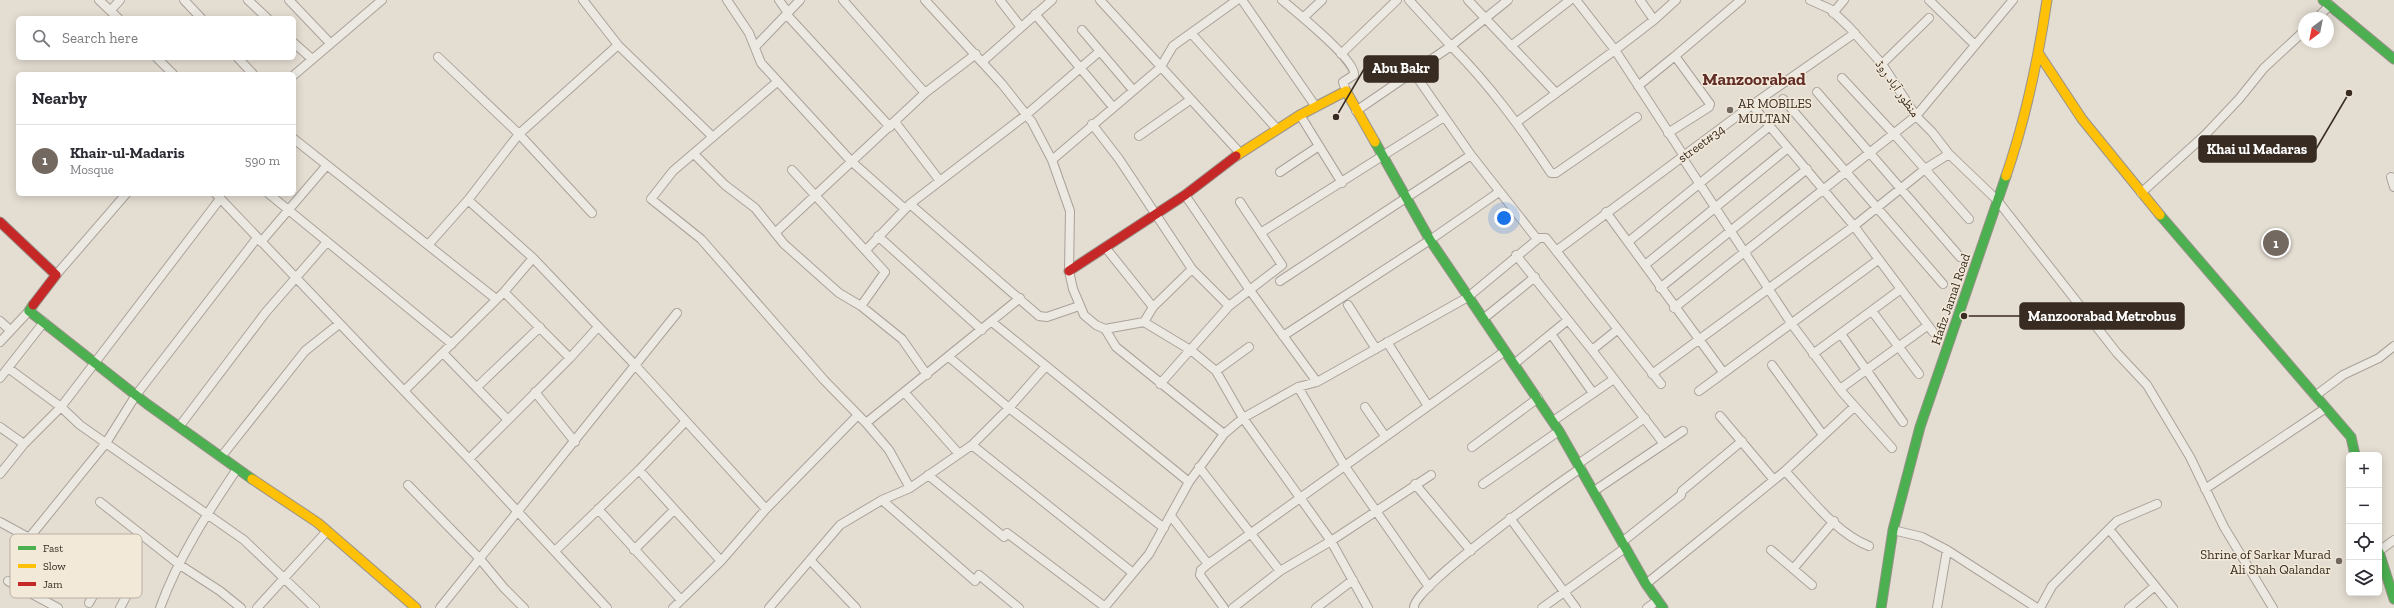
<!DOCTYPE html>
<html lang="en">
<head>
<meta charset="utf-8">
<style>
  :root { --surface:#fff; --page:#f7f7f7; --text:#2b2b33; --muted:#7c7c81; --line:#e1e1e2; --accent:#746960 }
  body { margin:0; font-family:"Zilla Slab","Noto Naskh Arabic",serif; background:var(--page); color:var(--text) }
  .controls { position:absolute; right:12px; bottom:12px; display:grid; overflow:hidden; border-radius:6px; box-shadow:0 2px 10px #0003 }
  .controls button { width:36px; height:36px; display:grid; place-items:center; padding:0; border:0; border-bottom:1px solid var(--line); background:var(--surface); color:var(--text); font:20px sans-serif }
  .compass { position:absolute; left:2298px; top:12px; width:36px; height:36px; border-radius:50%; background:var(--surface); box-shadow:0 2px 10px #0003; rotate:212deg }
  .you { position:absolute; left:1504px; top:218px; width:14px; height:14px; margin:-10px; border:3px solid #fff; border-radius:50%; background:#1a73e8; box-shadow:0 0 0 6px #1a73e833 }
  .badge { display:grid; place-items:center; width:26px; height:26px; border-radius:50%; background:var(--accent); color:#fff; font-size:13px; font-weight:700 }
  .pin { position:absolute; translate:-50% -50%; border:2px solid #fff; box-shadow:0 1px 4px #0006 }
  .list { margin:0; padding:0; list-style:none }
  h2 { display:flex; justify-content:space-between; align-items:center; height:52px; margin:0; padding:0 16px; font-size:17px }
  h2 small { font-size:13px; font-weight:400; color:var(--muted) }
  .list li { display:grid; grid-template-columns:26px 1fr auto; gap:12px; align-items:center; box-sizing:border-box; height:72px; padding:0 16px; border-top:1px solid var(--line) }
  .list b { display:block; font-size:15px; white-space:nowrap }
  .list p { margin:0; font-size:13px; white-space:nowrap; color:var(--muted) }
  .list em { font-size:13px; font-style:normal; color:var(--muted) }
  .icon { flex:none; width:22px; height:22px; fill:none; stroke:currentColor; stroke-width:2; stroke-linecap:round; stroke-linejoin:round }
  .map { position:relative; flex:none; width:2394px; height:608px; overflow:hidden }
  .search { position:absolute; background:var(--surface); box-shadow:0 2px 10px #0003; left:16px; top:16px; width:280px; height:44px; display:flex; align-items:center; gap:10px; box-sizing:border-box; padding:0 14px; border-radius:6px; color:var(--muted); font-size:15px }
  .panel { position:absolute; background:var(--surface); box-shadow:0 2px 10px #0003; left:16px; top:72px; width:280px; height:124px; border-radius:6px }
  .map>svg:first-child { display:block }
  .lines { fill:none; stroke-linecap:round; stroke-linejoin:round }
  .street-casing { stroke:#aaa29a; stroke-width:10 }
  .fast-casing { stroke:#99928a; stroke-width:11 }
  .slow-casing { stroke:#99928a; stroke-width:11 }
  .jam-casing { stroke:#99928a; stroke-width:11 }
  .street { stroke:#ece8e2; stroke-width:8 }
  .fast { stroke:#4caf50; stroke-width:9 }
  .slow { stroke:#ffc107; stroke-width:9 }
  .jam { stroke:#c62828; stroke-width:9 }
  .poi-dot { fill:#746960; stroke:#f3e9d9; stroke-width:1.5 }
  .labels { text-anchor:middle; stroke-width:3; stroke-linejoin:round; paint-order:stroke }
  .street-label { font-size:13px; fill:#382b22; stroke:#f3e9d9 }
  .poi-label { font-size:13px; fill:#382b22; stroke:#f3e9d9; text-anchor:start }
  .district-label { font-size:17px; font-weight:bold; fill:#612d26; stroke:#f3e9d9 }
  .key { fill:#f3e9d9; stroke:#bbb0a2; stroke-width:1 }
  .key-label { font-size:11px; fill:#382b22 }
  .leader { fill:none; stroke:#382b22; stroke-width:1.5 }
  .callout-dot { fill:#382b22; stroke:#f3e9d9; stroke-width:1.5 }
  .callout { fill:#382b22; stroke:#382b22; stroke-width:1.5 }
  .callout-label { font-size:14px; text-anchor:middle; font-weight:bold; fill:#fff }
</style>
</head>
<body>
<div class="map">
<svg width="2394" height="608" viewBox="0 0 2394 608">
  <rect width="100%" height="100%" fill="#e4ddd2"/>
  <g class="lines">
    <g class="street-casing">
      <path id="street" d="M99,0L118,18
        M184,0L201,18
        M248,0L267,18
        M289,0L330,43
        M583,0L618,45L712,136
        M727,0L749,33L761,63L851,161L905,209
        M779,0L788,13
        M843,0L925,93
        M925,0L1002,84L1032,122L1052,160L1070,211L1069,271L1073,289L1084,315L1096,325L1105,329L1144,322L1192,351L1216,371L1243,418L1331,541L1368,608
        M1000,0L1020,26
        M1100,0L1240,153
        M1242,0L1316,107
        M1282,0C1294,10 1357,61 1354,75L1343,82L1346,91
        M1468,0L1556,93
        M1508,0L1451,46C1490,85 1521,128 1551,173H1556L1637,117
        M1576,0L1615,50L1654,20L1640,0
        M1810,0L1830,9L1849,27L1882,64L1916,116L1932,132L1949,154L1997,200L2117,353L2147,385L2190,457L2224,527L2273,608
        M1929,0L1975,45
        M111,10L120,0
        M1833,13L1844,0
        M1035,14L1113,107
        M787,15L890,127
        M1304,17L1322,0
        M2317,18L2330,5
        M1654,20L1676,0
        M1082,30L1133,90
        M1191,33L1277,129
        M294,43L312,59
        M1511,46L1570,0
        M755,47L800,0
        M1341,54L1397,0
        M1675,56L1741,0
        M438,57L519,134L592,213
        M157,58L173,74
        M238,58L253,74
        M982,62L1052,0
        M1882,64L1929,18
        M1414,73L1471,155L1537,239
        M294,75L382,0
        M1842,78L1894,134L1969,219
        M777,82L673,171L651,199L701,239L824,380L866,423L889,450L910,488
        M1638,86L1675,56L1710,104L1709,107L1668,133
        M1817,92L1960,257
        M1783,99L1943,284
        M1752,105L1854,226L1933,332
        M1356,111L1451,46L1409,0
        M1300,115L1342,183
        M895,122L940,181
        M1517,122L1615,50L1684,156
        M1092,124L1119,159L1192,269L1229,306
        M1139,136L1190,100
        M294,139L496,299
        M694,154L725,185L755,208L784,244L839,293L861,306L902,339L927,375
        M1682,157L1791,323L1842,392L1892,448
        M1052,160L1160,68L1173,46L1237,0
        M792,170L885,272L861,306
        M1280,172L1319,146
        M2391,177L2394,187
        M2141,193L2205,135L2239,99L2264,68L2304,31
        M216,194L469,459L607,608
        M269,194L452,344
        M1185,195L1249,289L1317,382
        M468,200L533,258L635,365L766,509
        M910,204L1039,316L1047,317L1079,306
        M1606,212L1723,372
        M1262,232L1444,117
        M775,233L925,93L976,54
        M878,236L982,330
        M261,242L327,165
        M1628,242L1770,126
        M429,244L468,200L519,134L618,45
        M1105,247L1153,307
        M866,250L910,204L1026,115L1100,51
        M1556,251L1752,105L1855,33
        M1516,255L1592,350L1664,444
        M1645,265L1788,148
        M56,275L126,194
        M1280,281L1471,155
        M1660,288L1807,169
        M504,292L570,358
        M1348,305L1376,349
        M1674,308L1916,116L2013,0
        M1872,311L1919,374
        M1483,319L1535,277
        M0,321L10,330
        M992,322L1189,482
        M1144,322L1153,307L1192,269
        M1105,329L1116,347L1224,434
        M1551,334L1593,393
        M1841,334L1903,422
        M1283,336L1430,240L1499,192
        M0,342L29,311
        M1387,342L1428,406
        M1592,350L1617,330
        M443,353L508,420
        M1813,354L1901,289
        M949,357L1009,408L1164,528
        M1514,364L1568,320
        M1772,365L1823,435
        M8,368L61,407L80,425L244,540L315,608
        M1216,371L1249,347
        M1652,374L1854,226L1925,169L1949,154
        M0,378L44,322
        M1160,384L1229,306L1282,265L1240,202
        M477,387L540,327
        M1298,387L1344,465L1429,587
        M1840,389L1927,326
        M404,391L504,292L533,258
        M1699,391L1878,260
        M535,392L575,442
        M905,393L959,454
        M2315,396L2343,375L2379,358L2394,346
        M1365,407L1385,436
        M1720,416L1774,480
        M1553,421L1614,379
        M866,423L1020,298
        M0,427L24,444
        M179,427L266,312L327,242
        M972,445L1133,573
        M1472,447L1538,398
        M221,457L305,351L339,324
        M469,459L570,358L598,327
        M1578,464L1645,418
        M1199,467L1280,571
        M639,470L721,561
        M1785,471C1809,496 1835,533 1869,546
        M0,474L24,444L61,407L220,199
        M928,475L1004,537L1007,533L1105,607
        M1415,484L1471,551
        M1483,484L1559,431
        M408,485L480,559L504,588L524,608
        M2205,489L2326,408
        M1594,491L1683,431
        M882,500L975,581L979,575L1019,608
        M100,502L180,565L220,591L241,608
        M598,509L681,600
        M1171,516L1208,564
        M1510,518L1576,608
        M0,522L125,590L127,595L120,608
        M2109,529L2173,608
        M1893,530L1922,537L1947,550L2037,608
        M29,538L106,443L136,395L257,238
        M1622,542L1681,495L1682,491L1742,441
        M634,550L674,510
        M1771,550L1812,585
        M555,551L639,470L686,421
        M2379,551L2394,540
        M810,560L856,608
        M1793,569L1834,521
        M8,581L58,608
        M1646,584L1785,471L1854,407
        M89,603L103,578
        M160,608C178,558 208,512 237,469
        M257,608L327,531
        M440,608L677,313
        M673,608L721,561L766,509L858,415
        M769,608L840,525L882,500L910,488L972,445L1009,408L1046,366
        M1104,608L1149,554L1189,482L1224,434L1243,418L1298,387L1317,382L1468,297L1539,238H1546L1661,384
        M1224,608L1200,575L1201,570L1208,564L1505,351
        M1233,608L1280,571L1331,541L1431,475
        M1316,608L1353,580
        M1414,608C1410,589 1559,483 1581,468
        M1542,608L1625,548
        M1647,608L1657,601
        M1937,608L1947,550
        M2040,608L2052,586L2117,521L2157,504
        M2129,608L2155,586"/>
    </g>
    <g class="fast-casing">
      <path id="fast" d="M2323,0L2394,59
        M1375,142L1430,240L1559,431L1646,584L1663,608
        M2160,215L2351,437L2355,455
        M33,305L29,311L147,404L252,479
        M2379,552L2394,599
        M1881,608L1893,530L1920,427L2006,176"/>
    </g>
    <g class="slow-casing">
      <path id="slow" d="M2039,54L2082,119L2160,215
        M1236,156L1300,115L1346,91L1375,142
        M2006,176C2026,118 2038,60 2047,0
        M252,479L318,523L416,608"/>
    </g>
    <g class="jam-casing">
      <path id="jam" d="M0,222L56,275L33,305
        M1069,271L1185,195L1236,156"/>
    </g>
    <use href="#street" class="street"/>
    <use href="#fast" class="fast"/>
    <use href="#slow" class="slow"/>
    <use href="#jam" class="jam"/>
  </g>
  <g class="poi-dot">
    <circle cx="1730" cy="110" r="4"/>
    <circle cx="2339" cy="561" r="4"/>
  </g>
  <g class="labels">
    <g class="street-label">
      <text transform="translate(1898 88) rotate(55)" y="5">منظور آباد روڈ</text>
      <text transform="translate(1701 143) rotate(-36)" y="5">street#34</text>
      <text transform="translate(1950 299) rotate(-71)" y="5">Hafiz Jamal Road</text>
    </g>
    <g class="poi-label">
      <text x="1738" y="108">AR MOBILES<tspan x="1738" dy="15">MULTAN</tspan></text>
      <text x="2331" y="559" text-anchor="end">Shrine of Sarkar Murad<tspan x="2331" dy="15">Ali Shah Qalandar</tspan></text>
    </g>
    <g class="district-label">
      <text x="1754" y="85">Manzoorabad</text>
    </g>
  </g>
  <rect x="10" y="534" width="132" height="64" rx="6" class="key"/>
  <rect x="18" y="546" width="18" height="4" fill="#4caf50"/>
  <rect x="18" y="564" width="18" height="4" fill="#ffc107"/>
  <rect x="18" y="582" width="18" height="4" fill="#c62828"/>
  <g class="key-label">
    <text x="43" y="552">Fast</text>
    <text x="43" y="570">Slow</text>
    <text x="43" y="588">Jam</text>
  </g>
  <path class="leader" d="M1336 117L1364 69M2349 93L2316 149M1964 316L2020 316"/>
  <g class="callout-dot">
    <circle cx="1336" cy="117" r="4"/>
    <circle cx="2349" cy="93" r="4"/>
    <circle cx="1964" cy="316" r="4"/>
  </g>
  <g class="callout">
    <rect x="1364" y="56" width="74" height="26" rx="4"/>
    <rect x="2199" y="136" width="117" height="26" rx="4"/>
    <rect x="2020" y="303" width="164" height="26" rx="4"/>
  </g>
  <g class="callout-label">
    <text x="1401" y="73">Abu Bakr</text>
    <text x="2257" y="154">Khai ul Madaras</text>
    <text x="2102" y="321">Manzoorabad Metrobus</text>
  </g>
</svg>
<div class="controls">
<button>+</button>
<button>−</button>
<button><svg class="icon" aria-label="locate" viewBox="0 0 24 24"><circle cx="12" cy="12" r="6"/><path d="M12 2v4M12 18v4M2 12h4M18 12h4"/></svg></button>
<button><svg class="icon" aria-label="layers" viewBox="0 0 24 24"><path d="M12 4l9 5-9 5-9-5zM3 14l9 5 9-5"/></svg></button>
</div>
<svg class="compass" viewBox="-18 -18 36 36"><path d="M0-13l5 13h-10z" fill="#e53935"/><path d="M0 13l5-13h-10z" fill="#7c7c81"/></svg>
<div class="you"></div>
<div class="pin badge" style="left:2276px;top:243px">1</div>
<div class="search"><svg class="icon" aria-label="search" viewBox="0 0 24 24"><circle cx="10" cy="10" r="6"/><path d="M15 15l6 6"/></svg>Search here</div>
<section class="panel">
<h2>Nearby<small></small></h2>
<ul class="list">
<li><span class="badge">1</span><div><b>Khair-ul-Madaris</b><p>Mosque</p></div><em>590 m</em></li>
</ul>
</section>
</div>
</body>
</html>
